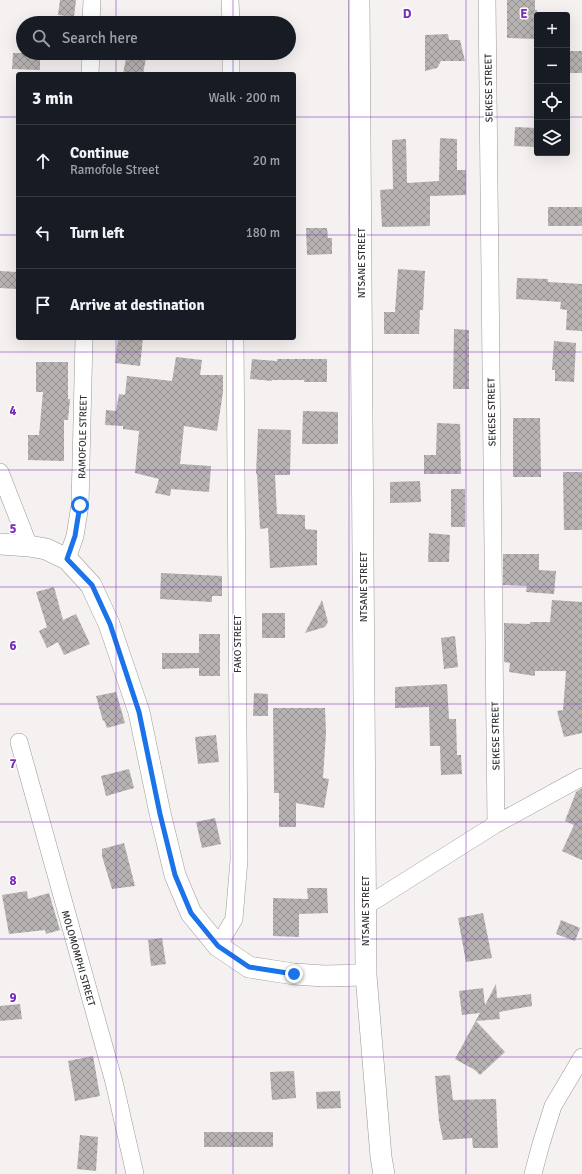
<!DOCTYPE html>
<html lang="en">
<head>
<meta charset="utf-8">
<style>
  :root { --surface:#171b24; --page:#242831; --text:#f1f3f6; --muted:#9ea1a6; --line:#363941 }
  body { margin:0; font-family:Signika,sans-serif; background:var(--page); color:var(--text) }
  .controls { position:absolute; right:12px; top:12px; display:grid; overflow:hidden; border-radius:4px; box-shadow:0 4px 16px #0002 }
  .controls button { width:36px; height:36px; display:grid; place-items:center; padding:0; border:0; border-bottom:1px solid var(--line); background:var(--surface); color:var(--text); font:20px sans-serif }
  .stop { position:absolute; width:12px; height:12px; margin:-9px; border:3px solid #1a73e8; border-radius:50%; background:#fff }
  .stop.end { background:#1a73e8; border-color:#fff; box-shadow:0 1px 4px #0008 }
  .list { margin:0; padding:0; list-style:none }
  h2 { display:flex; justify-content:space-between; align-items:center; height:52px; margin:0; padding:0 16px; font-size:17px }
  h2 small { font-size:13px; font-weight:400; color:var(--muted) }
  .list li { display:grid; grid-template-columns:26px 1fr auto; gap:12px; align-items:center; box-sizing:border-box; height:72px; padding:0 16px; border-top:1px solid var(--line) }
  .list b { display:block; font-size:15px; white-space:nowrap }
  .list p { margin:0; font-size:13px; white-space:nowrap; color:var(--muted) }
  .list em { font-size:13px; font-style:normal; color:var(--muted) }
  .icon { flex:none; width:22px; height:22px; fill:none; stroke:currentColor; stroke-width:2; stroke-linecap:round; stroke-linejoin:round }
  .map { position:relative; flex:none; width:582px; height:1174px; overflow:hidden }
  .search { position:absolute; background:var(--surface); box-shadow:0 4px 16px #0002; left:16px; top:16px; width:280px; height:44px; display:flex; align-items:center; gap:10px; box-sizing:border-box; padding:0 14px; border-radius:22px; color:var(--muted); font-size:15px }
  .panel { position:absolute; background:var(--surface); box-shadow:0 4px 16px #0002; left:16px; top:72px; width:280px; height:268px; border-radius:4px }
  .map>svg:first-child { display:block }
  .building { fill:url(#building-cross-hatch) }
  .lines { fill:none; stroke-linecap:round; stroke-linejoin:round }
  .minor-casing { stroke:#9b9797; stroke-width:18 }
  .tertiary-casing { stroke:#9b9797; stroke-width:22 }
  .minor { stroke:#fff; stroke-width:17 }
  .tertiary { stroke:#fff; stroke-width:21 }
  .route { stroke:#1a73e8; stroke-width:5 }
  .grid { fill:none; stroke:#7b2cbf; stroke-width:1; stroke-opacity:0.55 }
  .labels { text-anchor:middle; stroke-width:3; stroke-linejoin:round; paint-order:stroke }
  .street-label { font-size:10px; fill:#333131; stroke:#fff }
  .grid-label { font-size:13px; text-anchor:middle; font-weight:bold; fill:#7b2cbf; stroke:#fff; stroke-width:3; stroke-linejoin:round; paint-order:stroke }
</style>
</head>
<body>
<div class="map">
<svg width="582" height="1174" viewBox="0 0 582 1174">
  <defs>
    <pattern id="building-cross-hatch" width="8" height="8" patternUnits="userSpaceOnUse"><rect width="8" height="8" fill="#b6b3b2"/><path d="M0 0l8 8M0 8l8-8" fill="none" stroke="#959291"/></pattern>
  </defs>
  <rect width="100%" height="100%" fill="#f5f1f0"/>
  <path class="building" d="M60,0H76L74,17L58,15Z
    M507,0H535V10H537V39L507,38Z
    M448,34L449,40H460L465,61H441L437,68L425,71V35Z
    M567,51H582V73H567Z
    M13,53H40V70L12,69Z
    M127,53H147L143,74H123Z
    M515,127L537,128V147L514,146Z
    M440,138L457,139V170H466V195L430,196V226L382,227L380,190L393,189L392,140L406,139L407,183L439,181Z
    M548,207H582V226H548Z
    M306,228H327L328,238H332V254L307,255Z
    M398,269L425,271L423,310H420L419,334H384V312H395Z
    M0,271L18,272V289L0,288Z
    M517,278L548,279V282L582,284V331L566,330L567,310L560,309L561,302L516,299Z
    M454,329L469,330V389H453Z
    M118,338H143L140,366L115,363Z
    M554,341L576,343L574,382L555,381V370H552Z
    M176,357L202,360L200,375H223V392L217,431L184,426L180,464L211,466L209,492L171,489L170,496L155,493L159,479L135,473L139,431L123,429V426L105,425L106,410L116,411L119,394L125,395L127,376L172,381Z
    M252,359L277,361V359H327V382H304V380H272V381L250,379Z
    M36,362H68V399H70L68,420H64V461L28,460V435H39L43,392H36Z
    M303,411L338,412V444H302Z
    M513,418H540L541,477H513Z
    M437,423L460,424L461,474H424V455H436Z
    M258,429L291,430L290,475H275L277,514L305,515V529L317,530V565L270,568L268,528L260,529L257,474H256Z
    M563,472H582V530H564Z
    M420,481L421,502L390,503V482Z
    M451,489H465V527H451Z
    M429,533L450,535L449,562H428Z
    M503,554H539V570L556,571L554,594L526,592L527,586L503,585Z
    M161,573L222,576V596H212V602L160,599Z
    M54,587L63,620L76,614L90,644L64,655L58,642L47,648L39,631L47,627L36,592Z
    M322,600L328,622L325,627L305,633Z
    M552,600L582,602V733L564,737L557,711L563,710L566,671H535V676L509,672L510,663L504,662V623L530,624V622H550Z
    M262,613H285V638H262Z
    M199,634H220V676H199V668L162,669V653H199Z
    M455,636L458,667L444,669L441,638Z
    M447,684L449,719H456L457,755H461L462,774L441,775L440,746H430L429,707L395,708V687Z
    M116,692L125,723L107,728L104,720L103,721L96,696Z
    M254,693L268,694V716H253Z
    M273,708H325L326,733L323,778L329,779L324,808L296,803V827H279V793H274Z
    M216,735L219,762L198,764L195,737Z
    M129,769L134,788L106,796L101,776Z
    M582,788V860L562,851L574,825L565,821L576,792Z
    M215,818L221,844L202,848L196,822Z
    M124,843L135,886L112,889L102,856V849Z
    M307,888H327L328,913L299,914V937L273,936V898L308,899Z
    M27,891L28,899L49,893L60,930L46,934L45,930L9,934L2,895Z
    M483,913L492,958L466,962L458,918Z
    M561,920L580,928L575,941L556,934Z
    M162,938L166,964L151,966L148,940Z
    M496,984L497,998L531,994L532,1006L499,1012L500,1019L476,1021L505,1052L480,1075L475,1070L455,1059L480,1013L462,1015L459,991L483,988L485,1005Z
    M20,1004L22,1019L0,1021V1006Z
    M93,1056L100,1096L75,1101L68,1061Z
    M294,1071L296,1098L272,1100L270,1072Z
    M450,1075L453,1100L496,1099L498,1148H473L472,1138L443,1140L439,1121L435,1076Z
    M340,1091L341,1108L317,1109L316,1092Z
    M204,1132H273V1147H204Z
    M80,1135L98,1137L96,1171L77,1169Z"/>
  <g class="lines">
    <g class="minor-casing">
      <path id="minor" d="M230,0L231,23
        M487,0L496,824
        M91,23L92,0
        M231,53V74
        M90,74L91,53
        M0,472L29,546
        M67,559L75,536L80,505L84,338
        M19,742L114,1082L135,1174
        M366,906L496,824L582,777
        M218,946L234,919L239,860L235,338
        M533,1174L541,1144L553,1106L582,1057"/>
    </g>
    <g class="tertiary-casing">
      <path id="tertiary" d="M359,0L366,975L381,1157L384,1174
        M0,544L29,546L46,549L67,559L91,585L109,624L139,712L160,813L175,875L191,913L218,946L249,967L294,974L324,976L366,975"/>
    </g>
    <use href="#minor" class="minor"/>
    <use href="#tertiary" class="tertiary"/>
  </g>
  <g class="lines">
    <path class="route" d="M80,505L75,536L67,559L92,585L110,624L139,712L160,814L175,875L191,913L218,946L249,967L294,974"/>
  </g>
  <path class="grid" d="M116,0V23M233,0V23M349,0V1174M466,0V1174M116,53V74M233,53V74M0,117H18M294,117H537M567,117H582M0,235H18M294,235H582M116,338V1174M233,338V1174M0,352H582M0,470H582M0,587H582M0,704H582M0,822H582M0,939H582M0,1057H582"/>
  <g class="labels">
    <g class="street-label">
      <text transform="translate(488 88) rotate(-91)" y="4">SEKESE STREET</text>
      <text transform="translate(361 263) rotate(-90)" y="4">NTSANE STREET</text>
      <text transform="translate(491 412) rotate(-91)" y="4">SEKESE STREET</text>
      <text transform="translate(82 437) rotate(-89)" y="4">RAMOFOLE STREET</text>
      <text transform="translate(363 587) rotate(-90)" y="4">NTSANE STREET</text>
      <text transform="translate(237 644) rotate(-90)" y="4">FAKO STREET</text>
      <text transform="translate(495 736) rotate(-91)" y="4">SEKESE STREET</text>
      <text transform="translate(365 911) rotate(-90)" y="4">NTSANE STREET</text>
      <text transform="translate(79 958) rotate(74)" y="4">MOLOMOMPHI STREET</text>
    </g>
  </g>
  <g class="grid-label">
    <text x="407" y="18">D</text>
    <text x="524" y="18">E</text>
    <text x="13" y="415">4</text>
    <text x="13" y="533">5</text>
    <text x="13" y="650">6</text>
    <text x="13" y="768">7</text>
    <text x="13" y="885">8</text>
    <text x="13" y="1002">9</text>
  </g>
</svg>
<div class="controls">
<button>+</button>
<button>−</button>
<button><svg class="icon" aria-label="locate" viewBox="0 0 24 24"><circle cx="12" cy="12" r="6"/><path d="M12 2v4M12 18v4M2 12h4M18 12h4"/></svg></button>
<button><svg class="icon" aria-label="layers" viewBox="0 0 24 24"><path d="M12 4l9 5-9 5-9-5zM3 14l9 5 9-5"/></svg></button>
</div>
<div class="stop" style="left:80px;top:505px"></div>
<div class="stop end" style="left:294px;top:974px"></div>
<div class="search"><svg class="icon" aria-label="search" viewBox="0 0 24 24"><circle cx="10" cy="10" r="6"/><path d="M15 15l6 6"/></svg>Search here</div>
<section class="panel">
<h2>3 min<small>Walk · 200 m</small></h2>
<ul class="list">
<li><svg class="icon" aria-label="ahead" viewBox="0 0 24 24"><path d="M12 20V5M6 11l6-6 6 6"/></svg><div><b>Continue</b><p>Ramofole Street</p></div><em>20 m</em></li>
<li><svg class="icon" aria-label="left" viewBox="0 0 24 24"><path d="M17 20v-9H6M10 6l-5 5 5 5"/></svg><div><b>Turn left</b></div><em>180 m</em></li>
<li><svg class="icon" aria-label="arrive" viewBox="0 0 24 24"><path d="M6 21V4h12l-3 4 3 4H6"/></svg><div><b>Arrive at destination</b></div></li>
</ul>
</section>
</div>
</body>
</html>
